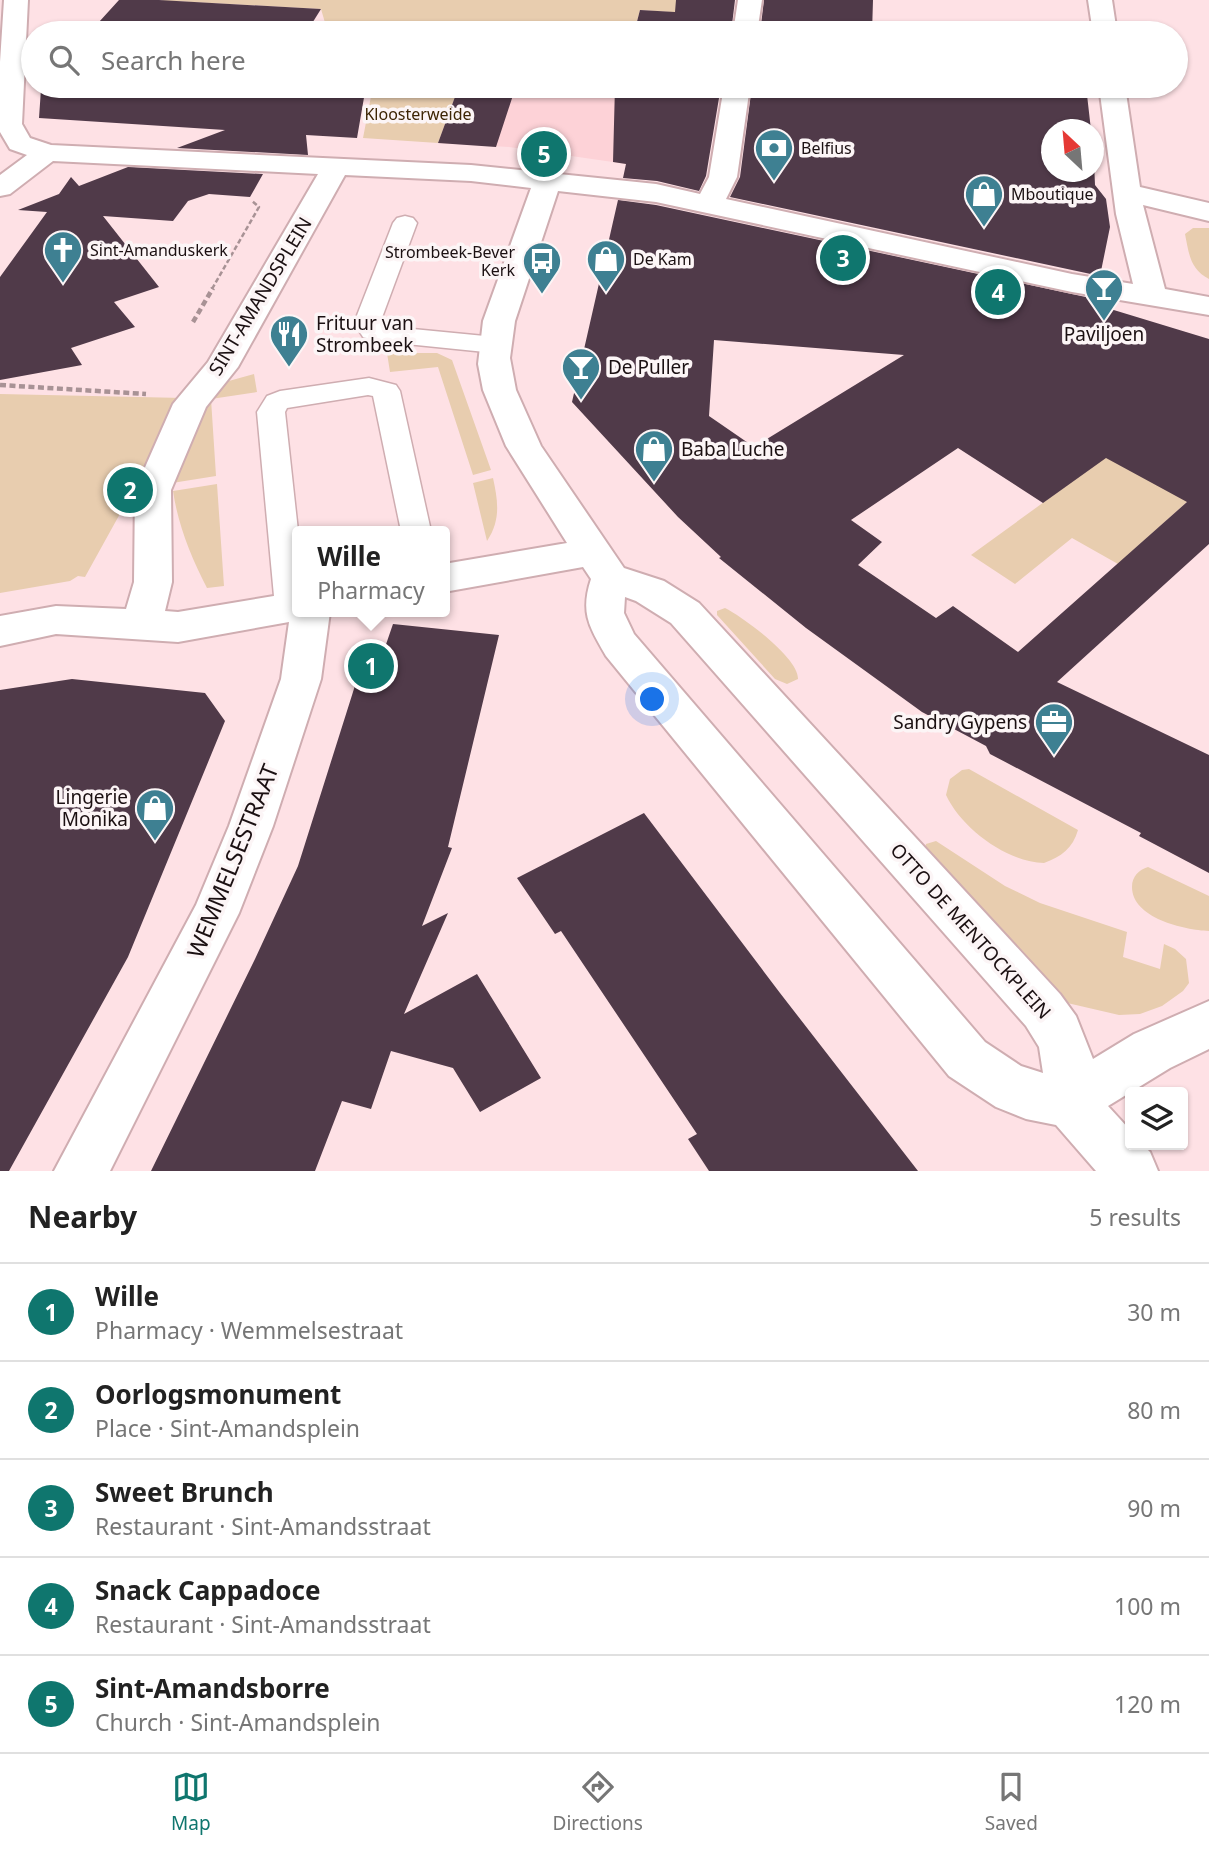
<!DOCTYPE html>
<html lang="en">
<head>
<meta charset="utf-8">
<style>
  :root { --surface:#fff; --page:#f2f2f2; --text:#222; --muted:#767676; --line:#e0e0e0; --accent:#0f766e }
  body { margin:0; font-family:"Noto Sans",sans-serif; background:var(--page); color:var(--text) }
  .controls { position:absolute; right:21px; bottom:21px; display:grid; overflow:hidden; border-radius:7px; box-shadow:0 2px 5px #0004 }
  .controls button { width:63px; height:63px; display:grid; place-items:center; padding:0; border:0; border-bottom:2px solid var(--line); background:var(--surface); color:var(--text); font:35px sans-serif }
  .compass { position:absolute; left:1041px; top:119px; width:63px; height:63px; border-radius:50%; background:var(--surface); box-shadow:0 2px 5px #0004; rotate:334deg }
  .you { position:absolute; left:653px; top:700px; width:24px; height:24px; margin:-18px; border:5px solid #fff; border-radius:50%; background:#1a73e8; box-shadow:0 0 0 10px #1a73e833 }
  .badge { display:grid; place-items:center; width:46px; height:46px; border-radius:50%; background:var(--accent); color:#fff; font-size:23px; font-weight:700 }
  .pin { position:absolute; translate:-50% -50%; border:4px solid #fff; box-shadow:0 2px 7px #0006 }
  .popup { position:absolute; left:292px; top:526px; width:158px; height:91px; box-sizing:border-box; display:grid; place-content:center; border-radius:7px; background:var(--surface); filter:drop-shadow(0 2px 5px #0005); font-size:23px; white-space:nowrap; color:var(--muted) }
  .popup b { font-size:26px; color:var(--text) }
  .popup::after { content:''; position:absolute; left:50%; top:100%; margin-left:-14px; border:14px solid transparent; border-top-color:var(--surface) }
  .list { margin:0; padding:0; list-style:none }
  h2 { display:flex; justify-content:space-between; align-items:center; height:91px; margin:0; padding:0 28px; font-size:30px }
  h2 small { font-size:23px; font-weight:400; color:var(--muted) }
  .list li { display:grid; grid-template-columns:46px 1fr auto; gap:21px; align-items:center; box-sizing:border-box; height:98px; padding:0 28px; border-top:2px solid var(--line) }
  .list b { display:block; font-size:26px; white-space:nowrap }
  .list p { margin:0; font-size:23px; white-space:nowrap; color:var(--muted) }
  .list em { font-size:23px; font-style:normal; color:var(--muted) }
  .icon { flex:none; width:38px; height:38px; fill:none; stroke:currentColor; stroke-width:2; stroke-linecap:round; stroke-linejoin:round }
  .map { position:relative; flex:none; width:1209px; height:1171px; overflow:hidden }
  .search { position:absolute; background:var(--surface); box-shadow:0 2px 5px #0004; left:21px; right:21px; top:21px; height:77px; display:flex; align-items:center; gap:18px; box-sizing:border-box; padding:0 24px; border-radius:38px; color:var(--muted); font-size:26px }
  .sheet { height:581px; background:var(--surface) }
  nav { display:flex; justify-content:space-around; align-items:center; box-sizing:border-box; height:98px; border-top:2px solid var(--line); background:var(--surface); font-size:19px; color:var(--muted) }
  nav a { display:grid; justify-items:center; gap:4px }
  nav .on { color:var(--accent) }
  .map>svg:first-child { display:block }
  .built { fill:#fdd2d7 }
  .green { fill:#e8cdaf }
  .building { fill:#503a49; fill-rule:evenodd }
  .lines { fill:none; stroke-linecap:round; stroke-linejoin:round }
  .lane-casing { stroke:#cfadb1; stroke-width:3 }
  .street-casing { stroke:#cfadb1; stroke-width:4 }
  .path-far1 { stroke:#a89295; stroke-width:2.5; stroke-dasharray:5 2.5; stroke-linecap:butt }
  .path { stroke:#a89295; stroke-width:4.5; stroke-dasharray:6 3.5; stroke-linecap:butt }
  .lane { fill:#fff; fill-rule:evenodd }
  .street { fill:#fff; fill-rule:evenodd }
  .labels { text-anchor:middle; stroke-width:7; stroke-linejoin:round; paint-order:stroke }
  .far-park-label { font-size:16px; fill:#3d2504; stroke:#fcf5f6 }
  .far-poi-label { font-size:16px; fill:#1b1012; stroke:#fcf5f6; text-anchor:start }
  .street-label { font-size:19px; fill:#1b1012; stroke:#fcf5f6 }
  .poi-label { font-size:19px; fill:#1b1012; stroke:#fcf5f6; text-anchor:start }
  .near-street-label { font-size:23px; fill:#1b1012; stroke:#fcf5f6 }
</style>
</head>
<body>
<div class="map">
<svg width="1209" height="1171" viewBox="0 0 1209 1171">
  <rect width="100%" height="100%" fill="#fee1e5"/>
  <path class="built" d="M459,86H704L701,104L675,171L509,147L438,143Z"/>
  <path class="green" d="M162,0H717L715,15L640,10L634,33H328L321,9L174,1L165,4Z
    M373,86H459L438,143L363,138Z
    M1193,228H1209V279C1190,269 1189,254 1185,234Z
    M387,353H437L452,360L491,470L473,475L438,367L390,372Z
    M254,374L257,392L211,399L216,476L172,483L199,402L218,384Z
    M0,394L184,398L85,577L78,576L70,581L0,593Z
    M1106,457L1188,501L1118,564L1072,538L1015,584L971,555Z
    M493,478C498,501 501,520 487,541L473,483Z
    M217,484L224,586L207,588C191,557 178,525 173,491Z
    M725,608C743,617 799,658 798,679L787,684L775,679L717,615V611Z
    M969,769L1078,830C1073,848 1061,857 1044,863C1007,862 962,829 946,795L950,779L962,770Z
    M936,841L1005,886L1040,903L1127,932L1123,957L1160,969L1164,944L1175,949L1186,959L1189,983L1183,991L1162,1006L1140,1014L1119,1015L1063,1002L925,849L926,844Z
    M1148,867L1209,896V931C1184,930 1132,918 1132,887C1132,876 1139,870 1148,867Z"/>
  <path class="building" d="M119,0H159L321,9L306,33H89Z
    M676,0H735L731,33H634L640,10L675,12Z
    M764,0H873L872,33H760Z
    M43,86H366L357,138L306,135L308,155L177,148L225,130L39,118L41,89Z
    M459,86H516L496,147L438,143Z
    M615,86H721L706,176L699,191L657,181L623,178L626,164L613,162Z
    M752,86H1086L1091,130H1052V172H1094V162L1095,185L1106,199L1110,227L1100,276L730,197L740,177Z
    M128,167L263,174L250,197L209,194L188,201L173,221L103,216L159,287L114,302L135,327L71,348L82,365L0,380V277L47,212L18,210L59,194L71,177L79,186Z
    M618,200L656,205L1095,299L1094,304L1209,339V544L1057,682L1209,755V873L1139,836L1141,833L990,754L986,746L922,712L806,628L719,558L721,557L678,517L572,402ZM714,340L904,355L754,447L709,416ZM958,448L1043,503L1106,458L1187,502L1018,652L953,606L936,618L858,565L882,542L851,520Z
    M393,624L499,635L448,847L452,848L422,926L448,913L404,1014L477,974L541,1078L480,1112L453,1068L391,1051L371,1109L342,1101L315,1171H151L255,959L298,866L365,654L382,656Z
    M72,679L205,693L225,721L128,957L9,1171H0V690Z
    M644,813L780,993L918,1171H709L688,1139L697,1134L561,931L555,934L517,878Z"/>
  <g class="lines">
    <g class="lane-casing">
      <path id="lane" d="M405,216L413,218L417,223L380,323L382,326L495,337L504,339L508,345L504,351L495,353L377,341L363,337L354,323L393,223L397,218Z
        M369,378L396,385L400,391L431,531H401L373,396L368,395L287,408L285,412L298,531V612H304L302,615L291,619L280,615L275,607L257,412L267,396L280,391Z"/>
    </g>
    <g class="street-casing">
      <path id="street" d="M4,0H28L22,124L30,138L51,145L471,165L656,184L700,194L709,177L724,86H750L737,177L726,199L1072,274L1133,284L1116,214L1099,86H1125L1140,187L1209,203V221L1143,205L1165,289L1209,297V315L1072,292L656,202L558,191L515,321L510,358L516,390L541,446L624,568L664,581L699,603L1060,994L1076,1016L1093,1059L1134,1034L1209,1001V1049L1170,1068L1108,1106L1130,1130V1145H1143L1150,1152L1158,1171H1096L1056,1125L1026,1119L996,1107L949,1076L606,656C589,626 580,613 591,579L583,567L444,592V564L567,543L506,446L483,390L478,364L483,321L531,188L471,181L345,175L238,367L206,407L171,490L172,582L165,611L178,612L298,592V612H330L321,679L273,826L239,913L110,1171H54L196,905L229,826L281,679L289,622L178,642L56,634L0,646V616L56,606L126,609L134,582L135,490L173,404L208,362L318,174L53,161L10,194L0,196V175L27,155L10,149L0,132V62ZM625,597L636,601L671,623L1026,1026L1039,1047L1043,1073L1021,1066L985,1042L634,634L624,613Z
        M738,0H762L757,33H733Z
        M1088,0H1112L1117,33H1093Z"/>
    </g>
    <path class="path-far1" d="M212,289L259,207L252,201"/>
    <path class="path" d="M193,322L213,288
      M0,385L146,394"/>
    <use href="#lane" class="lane"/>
    <use href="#street" class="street"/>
  </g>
  <defs>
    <g id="bank-pin" transform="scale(2.0125)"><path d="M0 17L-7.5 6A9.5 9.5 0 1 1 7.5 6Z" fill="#3e8092" stroke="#fcf5f6"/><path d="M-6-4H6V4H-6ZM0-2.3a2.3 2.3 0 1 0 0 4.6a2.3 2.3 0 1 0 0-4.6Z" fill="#fff"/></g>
    <g id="shop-pin" transform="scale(2.0125)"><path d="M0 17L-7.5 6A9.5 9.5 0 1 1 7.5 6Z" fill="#3e8092" stroke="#fcf5f6"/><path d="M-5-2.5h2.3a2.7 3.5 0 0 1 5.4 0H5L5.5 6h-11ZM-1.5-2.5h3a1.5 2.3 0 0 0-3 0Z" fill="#fff"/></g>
    <g id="church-pin" transform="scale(2.0125)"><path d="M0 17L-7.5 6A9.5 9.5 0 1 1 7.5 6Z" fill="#3e8092" stroke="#fcf5f6"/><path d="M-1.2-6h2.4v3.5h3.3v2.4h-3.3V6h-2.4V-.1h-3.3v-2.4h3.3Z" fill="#fff"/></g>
    <g id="bus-pin" transform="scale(2.0125)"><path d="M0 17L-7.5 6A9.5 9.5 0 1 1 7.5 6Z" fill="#3e8092" stroke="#fcf5f6"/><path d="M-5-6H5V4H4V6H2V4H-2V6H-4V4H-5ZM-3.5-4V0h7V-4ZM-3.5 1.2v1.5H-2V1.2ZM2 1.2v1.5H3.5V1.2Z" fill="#fff"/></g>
    <g id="bar-pin" transform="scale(2.0125)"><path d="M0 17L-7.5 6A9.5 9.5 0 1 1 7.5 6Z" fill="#3e8092" stroke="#fcf5f6"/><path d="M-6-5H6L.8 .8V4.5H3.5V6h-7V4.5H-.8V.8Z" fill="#fff"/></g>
    <g id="restaurant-pin" transform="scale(2.0125)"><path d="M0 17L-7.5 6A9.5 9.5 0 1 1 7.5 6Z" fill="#3e8092" stroke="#fcf5f6"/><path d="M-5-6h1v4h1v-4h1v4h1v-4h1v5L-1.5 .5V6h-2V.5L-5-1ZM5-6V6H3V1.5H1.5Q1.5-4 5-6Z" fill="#fff"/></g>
    <g id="office-pin" transform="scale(2.0125)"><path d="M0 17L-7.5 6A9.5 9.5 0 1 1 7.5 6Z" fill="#3e8092" stroke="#fcf5f6"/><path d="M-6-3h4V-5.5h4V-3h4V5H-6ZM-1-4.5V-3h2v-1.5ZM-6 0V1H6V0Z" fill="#fff"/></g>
  </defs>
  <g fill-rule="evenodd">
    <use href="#bank-pin" x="774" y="148"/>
    <use href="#shop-pin" x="984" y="194"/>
    <use href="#church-pin" x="63" y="250"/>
    <use href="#shop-pin" x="606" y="259"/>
    <use href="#bus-pin" x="542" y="261"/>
    <use href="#bar-pin" x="1104" y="288"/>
    <use href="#restaurant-pin" x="289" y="334"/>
    <use href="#bar-pin" x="581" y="367"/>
    <use href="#shop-pin" x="654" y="449"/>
    <use href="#office-pin" x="1054" y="722"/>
    <use href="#shop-pin" x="155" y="808"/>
  </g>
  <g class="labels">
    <g class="far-park-label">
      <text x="418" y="120">Kloosterweide</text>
    </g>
    <g class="far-poi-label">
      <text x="801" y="154">Belfius</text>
      <text x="1011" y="200">Mboutique</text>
      <text x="90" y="256">Sint-Amanduskerk</text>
      <text x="515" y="258" text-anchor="end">Strombeek-Bever<tspan x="515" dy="18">Kerk</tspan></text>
      <text x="633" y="265">De Kam</text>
    </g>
    <g class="street-label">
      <text transform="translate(260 296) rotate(-59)" y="7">SINT-AMANDSPLEIN</text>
      <text transform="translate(971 931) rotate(48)" y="7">OTTO DE MENTOCKPLEIN</text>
    </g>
    <g class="poi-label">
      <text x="316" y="330">Frituur van<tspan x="316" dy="22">Strombeek</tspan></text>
      <text x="1104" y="341" text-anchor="middle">Paviljoen</text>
      <text x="608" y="374">De Puller</text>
      <text x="681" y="456">Baba Luche</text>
      <text x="1027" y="729" text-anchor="end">Sandry Gypens</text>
      <text x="128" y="804" text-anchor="end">Lingerie<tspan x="128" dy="22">Monika</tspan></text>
    </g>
    <g class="near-street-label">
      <text transform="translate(233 861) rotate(-68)" y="8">WEMMELSESTRAAT</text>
    </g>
  </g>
</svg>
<div class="controls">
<button><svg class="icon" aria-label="layers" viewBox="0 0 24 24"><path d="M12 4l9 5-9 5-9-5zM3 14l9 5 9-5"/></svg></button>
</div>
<svg class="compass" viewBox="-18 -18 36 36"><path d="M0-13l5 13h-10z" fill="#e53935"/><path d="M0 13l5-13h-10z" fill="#767676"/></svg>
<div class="you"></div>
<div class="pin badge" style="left:371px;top:666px">1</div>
<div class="popup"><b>Wille</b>Pharmacy</div>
<div class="pin badge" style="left:130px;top:490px">2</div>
<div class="pin badge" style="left:843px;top:258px">3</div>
<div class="pin badge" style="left:998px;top:292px">4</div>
<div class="pin badge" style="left:544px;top:154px">5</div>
<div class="search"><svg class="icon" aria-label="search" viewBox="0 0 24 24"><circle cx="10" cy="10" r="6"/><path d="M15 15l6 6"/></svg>Search here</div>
</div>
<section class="sheet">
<h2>Nearby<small>5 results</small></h2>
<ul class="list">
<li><span class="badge">1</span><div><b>Wille</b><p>Pharmacy · Wemmelsestraat</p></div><em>30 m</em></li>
<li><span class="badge">2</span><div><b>Oorlogsmonument</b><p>Place · Sint-Amandsplein</p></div><em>80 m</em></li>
<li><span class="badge">3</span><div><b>Sweet Brunch</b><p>Restaurant · Sint-Amandsstraat</p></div><em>90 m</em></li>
<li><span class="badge">4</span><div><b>Snack Cappadoce</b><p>Restaurant · Sint-Amandsstraat</p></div><em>100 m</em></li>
<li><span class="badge">5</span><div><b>Sint-Amandsborre</b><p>Church · Sint-Amandsplein</p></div><em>120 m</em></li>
</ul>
</section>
<nav>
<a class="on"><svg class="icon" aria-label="map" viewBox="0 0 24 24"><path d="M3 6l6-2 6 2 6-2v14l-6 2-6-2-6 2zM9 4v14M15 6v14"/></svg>Map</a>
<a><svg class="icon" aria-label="directions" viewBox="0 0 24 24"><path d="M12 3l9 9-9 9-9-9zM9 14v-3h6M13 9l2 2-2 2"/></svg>Directions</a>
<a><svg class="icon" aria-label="saved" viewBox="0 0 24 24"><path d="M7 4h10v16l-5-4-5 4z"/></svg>Saved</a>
</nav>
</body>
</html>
